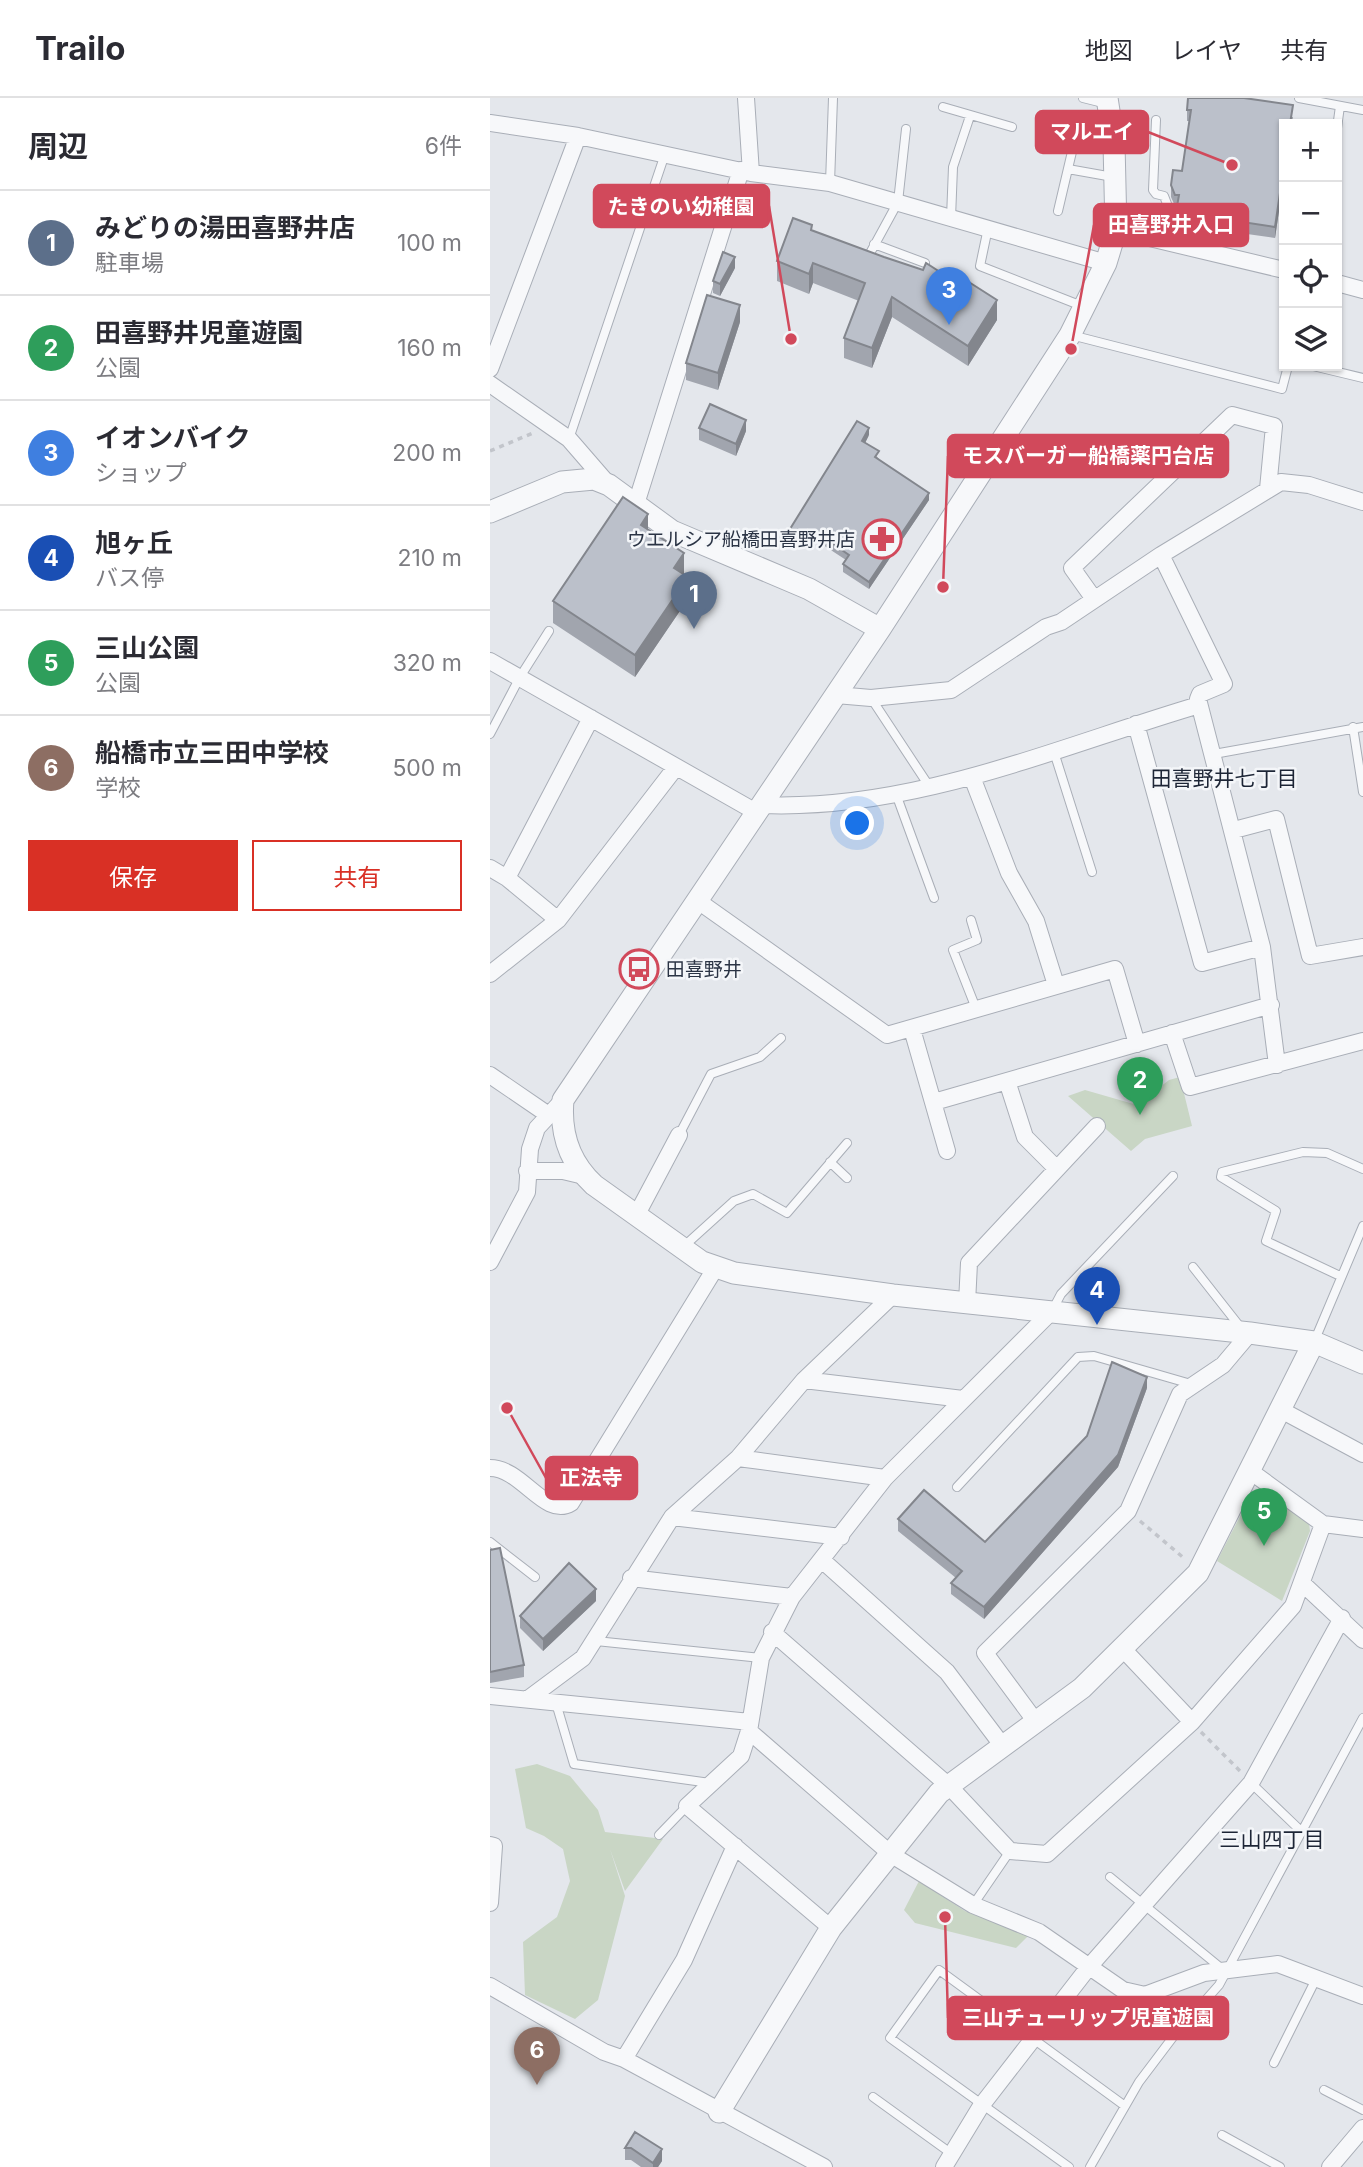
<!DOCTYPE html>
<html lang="ja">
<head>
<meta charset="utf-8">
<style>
  :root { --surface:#fff; --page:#f2f2f3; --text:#2b2b33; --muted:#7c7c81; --line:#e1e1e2; --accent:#d93025 }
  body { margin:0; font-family:Inter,"Noto Sans JP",sans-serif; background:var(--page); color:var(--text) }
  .controls { position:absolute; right:21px; top:21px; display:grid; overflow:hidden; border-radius:0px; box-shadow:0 2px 5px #0004 }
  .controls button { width:63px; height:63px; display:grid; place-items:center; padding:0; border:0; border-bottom:2px solid var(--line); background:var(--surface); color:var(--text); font:35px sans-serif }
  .you { position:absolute; left:368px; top:726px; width:24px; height:24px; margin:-18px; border:5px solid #fff; border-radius:50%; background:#1a73e8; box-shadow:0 0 0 10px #1a73e833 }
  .badge { display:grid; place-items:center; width:46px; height:46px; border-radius:50%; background:var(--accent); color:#fff; font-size:23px; font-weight:700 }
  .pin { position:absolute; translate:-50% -58px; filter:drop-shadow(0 2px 4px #0008) }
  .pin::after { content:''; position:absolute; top:37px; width:24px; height:21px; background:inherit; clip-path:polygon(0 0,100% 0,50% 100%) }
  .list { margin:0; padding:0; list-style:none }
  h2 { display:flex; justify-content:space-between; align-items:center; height:91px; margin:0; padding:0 28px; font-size:30px }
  h2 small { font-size:23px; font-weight:400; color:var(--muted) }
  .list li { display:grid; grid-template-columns:46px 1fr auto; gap:21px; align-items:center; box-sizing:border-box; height:105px; padding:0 28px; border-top:2px solid var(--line) }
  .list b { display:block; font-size:26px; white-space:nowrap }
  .list p { margin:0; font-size:23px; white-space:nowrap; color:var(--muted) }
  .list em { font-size:23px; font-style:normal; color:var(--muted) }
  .actions { display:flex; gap:14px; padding:21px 28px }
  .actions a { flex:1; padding:16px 0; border:2px solid var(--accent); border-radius:0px; text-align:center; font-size:24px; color:var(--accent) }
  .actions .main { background:var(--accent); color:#fff }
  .icon { flex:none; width:38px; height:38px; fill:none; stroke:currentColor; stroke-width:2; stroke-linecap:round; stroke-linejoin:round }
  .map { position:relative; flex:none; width:873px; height:2069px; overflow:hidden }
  header { display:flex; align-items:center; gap:42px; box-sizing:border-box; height:98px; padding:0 35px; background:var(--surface); border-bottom:2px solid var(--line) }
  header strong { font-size:33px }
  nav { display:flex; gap:38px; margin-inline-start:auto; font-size:24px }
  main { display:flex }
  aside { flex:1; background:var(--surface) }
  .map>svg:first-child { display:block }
  .green { fill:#c9d6c5 }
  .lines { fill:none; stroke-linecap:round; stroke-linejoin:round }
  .service-casing { stroke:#a9aeb7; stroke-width:10 }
  .minor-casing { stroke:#a9aeb7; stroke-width:18 }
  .tertiary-casing { stroke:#a9aeb7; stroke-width:23 }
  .path { stroke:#c2c5cb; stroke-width:3.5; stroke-dasharray:5 5; stroke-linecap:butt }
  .service { stroke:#f7f8fa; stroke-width:8 }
  .minor { stroke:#f7f8fa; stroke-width:16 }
  .tertiary { stroke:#f7f8fa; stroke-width:21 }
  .wall { fill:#a1a5ae }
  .shaded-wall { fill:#83868d }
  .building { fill:#bbc0ca; stroke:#83868d; stroke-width:2 }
  .labels { text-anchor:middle; stroke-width:5; stroke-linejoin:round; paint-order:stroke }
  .poi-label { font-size:19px; fill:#2b3445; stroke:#f4f6f9; text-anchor:end }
  .neighbourhood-label { font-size:21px; fill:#1d2536; stroke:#f4f6f9 }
  .leader { fill:none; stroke:#d1495b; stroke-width:2.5 }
  .callout-dot { fill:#d1495b; stroke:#f4f6f9; stroke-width:2.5 }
  .callout { fill:#d1495b; stroke:#d1495b; stroke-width:2.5 }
  .callout-label { font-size:21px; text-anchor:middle; font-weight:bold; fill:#fff }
</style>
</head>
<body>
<header>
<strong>Trailo</strong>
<nav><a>地図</a><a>レイヤ</a><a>共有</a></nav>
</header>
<main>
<aside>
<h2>周辺<small>6件</small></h2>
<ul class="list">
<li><span class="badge" style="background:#5c6f8a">1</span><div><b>みどりの湯田喜野井店</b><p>駐車場</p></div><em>100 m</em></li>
<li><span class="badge" style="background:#2e9e5b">2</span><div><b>田喜野井児童遊園</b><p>公園</p></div><em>160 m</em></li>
<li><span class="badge" style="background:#3f7fe0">3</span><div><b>イオンバイク</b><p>ショップ</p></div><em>200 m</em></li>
<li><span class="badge" style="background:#1a4fb4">4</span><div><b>旭ヶ丘</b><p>バス停</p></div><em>210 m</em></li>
<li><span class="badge" style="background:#2e9e5b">5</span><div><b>三山公園</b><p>公園</p></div><em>320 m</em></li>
<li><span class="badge" style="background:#8d6e63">6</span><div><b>船橋市立三田中学校</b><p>学校</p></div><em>500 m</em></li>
</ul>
<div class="actions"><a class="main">保存</a><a>共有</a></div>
</aside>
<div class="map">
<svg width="873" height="2069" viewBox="0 0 873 2069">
  <rect width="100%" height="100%" fill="#e4e7ec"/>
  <path class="green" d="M690,979L702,1028L655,1041L641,1053L578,998L595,992L647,1007L679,982Z
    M770,1390L819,1425L820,1433L792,1503L727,1463L763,1393Z
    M47,1666L80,1678L108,1712L115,1734L173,1741L135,1793L120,1751L135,1798L108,1902L85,1921L35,1897L33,1844L67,1819L80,1783L73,1751L54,1738L36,1730L25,1671Z
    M429,1783L475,1813L538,1838L526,1850L425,1825L414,1812Z"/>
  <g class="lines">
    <g class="service-casing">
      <path id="service" d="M593,0L617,6
        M809,0L873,12
        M453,9L522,29
        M666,22L663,92L666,96L674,98L679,111L674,143
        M847,30L850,8
        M578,71L623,79
        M340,85L343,0
        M568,113L589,24
        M461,120L463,69L480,18
        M498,130L490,168L592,208
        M384,146L435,165
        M378,159L408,104L416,31
        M581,237L792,291L798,268
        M823,268L873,280
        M79,341L175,56
        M381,600L439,688
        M863,629L873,694
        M0,636L30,579L59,533
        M564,654L602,774
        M724,656L873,629
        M406,696L444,800
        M481,822L487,842L463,852L487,913
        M189,1037L221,976L270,959L291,940
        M340,1064L357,1080
        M192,1150L244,1103L263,1096L297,1115L357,1045
        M703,1169L751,1230
        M850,1178L776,1143L786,1113L731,1079L732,1074L813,1054L837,1055L873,1071
        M563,1211L571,1196L683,1078
        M824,1244L873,1128
        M467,1389L588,1259L604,1258L701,1286
        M0,1444L45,1479
        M106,1543L271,1560
        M66,1605L84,1666L220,1685
        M761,1685L810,1732
        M169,1737L197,1708
        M620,1779L731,1870
        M483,1807L520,1753
        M784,1965L826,1881
        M834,1992L873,2012
        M383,1999L462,2056
        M732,2037L790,2069
        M579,2069L400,1940L449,1872L635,2008
        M600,2069L649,1984L683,1939L729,1887L873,1620"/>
    </g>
    <g class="minor-casing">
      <path id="minor" d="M256,0L261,75
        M0,25L88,38L261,75L340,85L616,165
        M626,132L794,172
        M847,185L873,192
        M0,271L88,38
        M0,286L79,341L118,386
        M146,406L251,72
        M671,457L734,586L710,596L708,601L772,849L787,967
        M604,501L582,470L742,317L784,328L778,391
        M0,563L266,714
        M346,597L381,600L461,592L556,529L571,524L671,457L791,384L819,387L873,404
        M646,626L712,865L772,849
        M482,679L519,775L546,823L566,887
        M272,707C424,713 567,649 709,607
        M744,732L786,721L820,858L873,849
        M0,770L17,780L68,822
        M17,780L101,620
        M208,803L397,937L625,871L647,946
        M0,876L68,822L186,669
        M422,931L457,1053
        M682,935L700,989L873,943
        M0,977L57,1016
        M517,983L535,1039L565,1069
        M444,1004L781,907
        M37,1073H73L94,1078
        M146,1118L189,1037
        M0,1164L37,1094L40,1051L47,1030L73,1002
        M477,1205L479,1165L607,1028
        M314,1282L473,1301
        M791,1312L873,1356
        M248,1360L395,1380
        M0,1370C32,1370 55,1421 81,1405L226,1169
        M760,1373L833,1426L873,1431
        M182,1419L351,1439
        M333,1463L457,1574L512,1647
        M141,1480L302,1499
        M812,1485L873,1542
        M282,1534L459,1688L520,1753L557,1756L702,1624L803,1508L833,1426
        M633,1551L702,1624
        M0,1598L260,1624
        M38,1601L93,1560L182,1419L248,1360L314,1282L403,1197
        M546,1624L495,1555L638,1413L690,1296L733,1267L760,1235
        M259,1633L402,1757L483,1807L549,1834L633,1892L655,1897L714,1875L788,1866L873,1898
        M0,1747L4,1748L0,1805
        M341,1830L197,1708L251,1658L259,1633L271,1560L302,1499L395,1380L561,1214
        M0,1888L114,1954L134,1961L334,2069
        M134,1961L194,1862L245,1748
        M454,2069L491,2008L598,1870L761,1685L852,1520
        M840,2069L873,2030"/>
    </g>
    <g class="tertiary-casing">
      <path id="tertiary" d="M617,0L624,45L626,132L616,165L580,237L390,531L73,1002C70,1035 79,1064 104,1087L212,1164L244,1175L403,1197L760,1235L824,1244L873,1265
        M0,414L72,384L104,381L119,387L182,433L319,491L390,531
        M229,2014L341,1830L449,1695L592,1590L708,1475L824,1244"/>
    </g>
    <path class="path" d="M0,353L43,335
      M650,1423L695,1461
      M711,1634L750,1673"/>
    <use href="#service" class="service"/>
    <use href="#minor" class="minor"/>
    <use href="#tertiary" class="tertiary"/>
  </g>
  <path class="wall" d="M697,12L803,19L802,26H794V79L785,140L686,126L687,109L685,108L681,99V87L692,73L700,23H697Z
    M322,132L507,222L478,268L402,219L382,270L354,260V240L369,203L323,185L319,196L287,183V163Z
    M245,170L230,198L223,195V183Z
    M250,224L228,292L196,282V265Z
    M209,330L256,333L246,358L209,342Z
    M379,337L375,345L389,361L388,362L439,402L379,491L353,474V466L356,462L327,443L320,452L300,438V431Z
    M158,432L194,476L198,501L145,579L63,525V503Z
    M657,1290L628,1369L494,1521L461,1496V1485L466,1480L408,1433V1421L495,1444Z
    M0,1452L34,1567V1579L0,1585Z
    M106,1503L53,1553L30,1530V1518Z
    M145,2034L172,2063L168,2069H151L141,2062H135V2050Z"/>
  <path class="shaded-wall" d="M794,68V79L785,140V129Z
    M245,159V170L230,198V186Z
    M323,165V185L319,196V176Z
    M402,199V219L382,270V250Z
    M507,202V222L478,268V248Z
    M250,207V224L228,292V275Z
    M256,322V333L246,358V346Z
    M379,330V337L372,351V343Z
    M439,395V402L379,491V484Z
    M158,416V438L151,427Z
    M327,435V443L320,452V445Z
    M194,455V477L184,470Z
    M198,479V501L145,579V557Z
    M657,1279V1290L628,1369L494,1521V1509Z
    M106,1491V1503L53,1553V1541Z
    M172,2051V2063L168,2069H163V2065Z"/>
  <path class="building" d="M698,0H754L803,7L800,26H794V68L785,129L686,114L689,97H685L681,87L683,72L692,73L701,12H697Z
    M303,120L322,127L321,132L394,159L433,172L436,165L467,185L471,179L507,202L478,248L402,199L382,250L354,240L375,185L323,165L319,176L287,163Z
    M233,154L245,159L230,186L223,183Z
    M217,197L250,207L228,275L196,265Z
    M220,306L256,322L246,346L209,330Z
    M367,323L379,330L372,343L389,353L385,359L439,395L379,484L353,466L359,457L327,435L320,445L300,431Z
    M133,399L158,416L151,427L194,455L184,470L198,479L145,557L63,503Z
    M622,1264L657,1279L628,1357L494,1509L461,1485L472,1473L408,1421L434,1392L495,1444L597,1338Z
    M10,1450L34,1567L0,1574V1452Z
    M79,1465L106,1491L53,1541L30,1518Z
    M145,2034L172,2051L163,2065L141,2050H135Z"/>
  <defs>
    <g id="pharmacy-ring" transform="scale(2.0125)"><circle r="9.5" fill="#f4f6f9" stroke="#d1495b" stroke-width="1.5"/><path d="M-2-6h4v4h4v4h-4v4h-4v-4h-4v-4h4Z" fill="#d1495b"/></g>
    <g id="bus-ring" transform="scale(2.0125)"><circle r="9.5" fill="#f4f6f9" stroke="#d1495b" stroke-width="1.5"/><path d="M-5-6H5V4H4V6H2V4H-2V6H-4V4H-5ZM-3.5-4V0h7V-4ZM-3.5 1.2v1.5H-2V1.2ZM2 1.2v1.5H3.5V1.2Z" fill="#d1495b"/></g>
  </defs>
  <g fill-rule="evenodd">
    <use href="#pharmacy-ring" x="392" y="441"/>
    <use href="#bus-ring" x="149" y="871"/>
  </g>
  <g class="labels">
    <g class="poi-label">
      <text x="365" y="448">ウエルシア船橋田喜野井店</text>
      <text x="176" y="878" text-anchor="start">田喜野井</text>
    </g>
    <g class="neighbourhood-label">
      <text x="734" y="688">田喜野井七丁目</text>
      <text x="782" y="1749">三山四丁目</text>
    </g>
  </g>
  <path class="leader" d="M742 67L658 34M301 241L279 108M581 251L604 127M453 489L458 358M17 1310L56 1380M455 1819L458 1920"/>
  <g class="callout-dot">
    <circle cx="742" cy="67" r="7"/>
    <circle cx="301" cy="241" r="7"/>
    <circle cx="581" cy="251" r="7"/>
    <circle cx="453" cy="489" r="7"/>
    <circle cx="17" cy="1310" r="7"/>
    <circle cx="455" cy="1819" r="7"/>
  </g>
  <g class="callout">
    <rect x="546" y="13" width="112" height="42" rx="7"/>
    <rect x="104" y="87" width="175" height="42" rx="7"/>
    <rect x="604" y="106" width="154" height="42" rx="7"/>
    <rect x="458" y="337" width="280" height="42" rx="7"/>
    <rect x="56" y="1359" width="91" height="42" rx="7"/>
    <rect x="458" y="1899" width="280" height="42" rx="7"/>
  </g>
  <g class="callout-label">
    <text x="602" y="41">マルエイ</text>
    <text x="191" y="116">たきのい幼稚園</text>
    <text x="681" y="134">田喜野井入口</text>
    <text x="598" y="365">モスバーガー船橋薬円台店</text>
    <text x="101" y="1387">正法寺</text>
    <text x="598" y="1927">三山チューリップ児童遊園</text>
  </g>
</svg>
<div class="controls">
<button>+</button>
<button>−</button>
<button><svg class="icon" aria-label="locate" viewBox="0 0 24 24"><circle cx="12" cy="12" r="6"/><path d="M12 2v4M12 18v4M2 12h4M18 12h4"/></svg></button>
<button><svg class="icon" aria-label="layers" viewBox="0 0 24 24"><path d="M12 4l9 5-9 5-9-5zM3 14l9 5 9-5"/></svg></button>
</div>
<div class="you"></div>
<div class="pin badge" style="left:204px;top:531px;background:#5c6f8a">1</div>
<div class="pin badge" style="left:650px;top:1017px;background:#2e9e5b">2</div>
<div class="pin badge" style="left:459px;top:227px;background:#3f7fe0">3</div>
<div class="pin badge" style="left:607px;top:1227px;background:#1a4fb4">4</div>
<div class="pin badge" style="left:774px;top:1448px;background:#2e9e5b">5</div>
<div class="pin badge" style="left:47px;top:1987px;background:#8d6e63">6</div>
</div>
</main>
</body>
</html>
